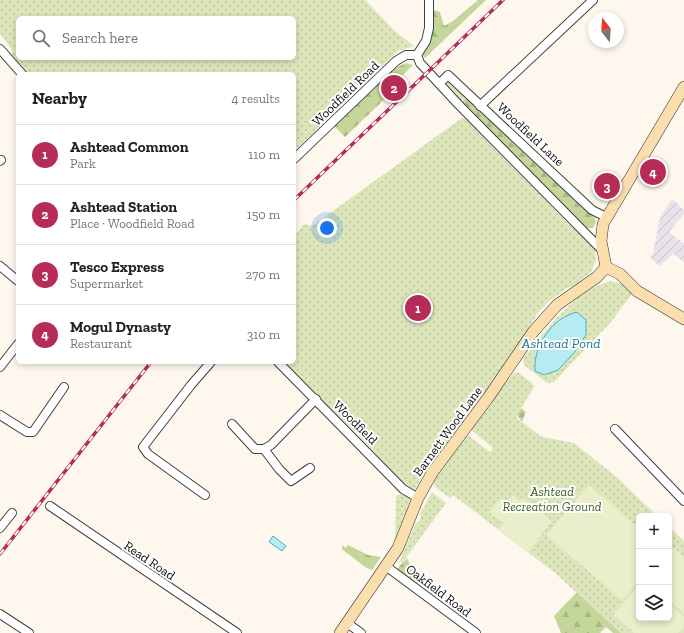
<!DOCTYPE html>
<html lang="en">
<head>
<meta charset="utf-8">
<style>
  :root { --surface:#fff; --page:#f6f6f6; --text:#222; --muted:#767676; --line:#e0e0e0; --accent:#b52d57 }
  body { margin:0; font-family:"Zilla Slab",serif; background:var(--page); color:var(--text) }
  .controls { position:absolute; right:12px; bottom:12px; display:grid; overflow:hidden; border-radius:6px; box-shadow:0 2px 6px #0003 }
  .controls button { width:36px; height:36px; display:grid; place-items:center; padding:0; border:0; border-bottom:1px solid var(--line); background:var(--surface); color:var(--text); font:20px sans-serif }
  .compass { position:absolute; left:588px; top:12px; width:36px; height:36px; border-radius:50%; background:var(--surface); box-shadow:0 2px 6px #0003; rotate:343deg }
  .you { position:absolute; left:327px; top:228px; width:14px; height:14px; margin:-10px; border:3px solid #fff; border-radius:50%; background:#1a73e8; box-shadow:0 0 0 6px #1a73e833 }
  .badge { display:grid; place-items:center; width:26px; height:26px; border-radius:50%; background:var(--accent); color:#fff; font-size:13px; font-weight:700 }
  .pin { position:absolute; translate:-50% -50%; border:2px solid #fff; box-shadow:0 1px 4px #0006 }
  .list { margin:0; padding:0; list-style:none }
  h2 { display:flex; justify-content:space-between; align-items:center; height:52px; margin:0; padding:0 16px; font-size:17px }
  h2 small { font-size:13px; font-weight:400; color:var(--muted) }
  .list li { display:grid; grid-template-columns:26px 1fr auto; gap:12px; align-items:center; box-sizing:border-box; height:60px; padding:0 16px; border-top:1px solid var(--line) }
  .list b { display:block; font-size:15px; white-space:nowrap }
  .list p { margin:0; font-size:13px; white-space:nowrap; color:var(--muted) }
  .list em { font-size:13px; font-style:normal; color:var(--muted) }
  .icon { flex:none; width:22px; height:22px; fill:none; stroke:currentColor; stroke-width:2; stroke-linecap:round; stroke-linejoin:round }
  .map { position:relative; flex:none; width:684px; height:633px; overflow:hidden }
  .search { position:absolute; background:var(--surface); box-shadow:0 2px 6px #0003; left:16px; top:16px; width:280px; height:44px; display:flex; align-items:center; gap:10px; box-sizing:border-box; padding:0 14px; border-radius:6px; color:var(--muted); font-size:15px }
  .panel { position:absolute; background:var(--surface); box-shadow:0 2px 6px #0003; left:16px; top:72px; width:280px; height:292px; border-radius:6px }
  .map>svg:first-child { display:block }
  .industrial { fill:url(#industrial-furrows) }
  .grass { fill:#dce6ba }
  .forest { fill:url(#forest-firs) }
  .park { fill:url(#park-dots); fill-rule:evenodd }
  .pitch { fill:#ebeecb }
  .water { fill:#b6ebf2; stroke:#41b3c5 }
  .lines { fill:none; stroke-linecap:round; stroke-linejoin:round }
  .street-casing { stroke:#404040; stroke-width:10 }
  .secondary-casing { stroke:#2f2f2f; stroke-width:12 }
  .street { stroke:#fff; stroke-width:8 }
  .secondary { stroke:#fadead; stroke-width:11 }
  .rail-casing { stroke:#b52d57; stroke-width:3.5 }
  .rail { stroke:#fff; stroke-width:2; stroke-dasharray:6; stroke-linecap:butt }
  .labels { text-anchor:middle; stroke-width:4; stroke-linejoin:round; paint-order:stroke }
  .street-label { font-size:13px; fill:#0d0d0d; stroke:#fff }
  .park-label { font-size:13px; font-style:italic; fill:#3f6121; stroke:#fff }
  .water-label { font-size:14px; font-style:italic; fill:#1d7c90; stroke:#fff }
</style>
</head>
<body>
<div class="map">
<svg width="684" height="633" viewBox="0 0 684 633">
  <defs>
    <pattern id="industrial-furrows" width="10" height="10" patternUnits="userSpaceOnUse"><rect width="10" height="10" fill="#e8e2eb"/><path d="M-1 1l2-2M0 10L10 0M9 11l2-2" fill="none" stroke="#c6c1c8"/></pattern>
    <pattern id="forest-firs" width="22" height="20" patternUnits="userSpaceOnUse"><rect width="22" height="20" fill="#c5d69a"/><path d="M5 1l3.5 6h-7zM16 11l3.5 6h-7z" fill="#a8b684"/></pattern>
    <pattern id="park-dots" width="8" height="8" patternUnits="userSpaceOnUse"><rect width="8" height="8" fill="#dce6ba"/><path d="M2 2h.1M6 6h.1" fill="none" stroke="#bcc49f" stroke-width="1.8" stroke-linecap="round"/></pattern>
  </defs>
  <rect width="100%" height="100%" fill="#fef7ee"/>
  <path class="industrial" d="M672,199L684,210V214L669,232L684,244V262L673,254L659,266L650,257L653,254L660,217Z"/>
  <path class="grass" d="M448,82H451L467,98L462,104L446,87Z"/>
  <path class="forest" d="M478,0H486L425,58L421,53C433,41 432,26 434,10L440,12L444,26L453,21Z
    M406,63L413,65L389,89L392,92L345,137L333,125L393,69Z
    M467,98L594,217L596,222L593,228H587L579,221L462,104L464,100Z
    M521,408L526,412L522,422L517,415Z
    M342,545L346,548L348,545L368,555L381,557L372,570L365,567L342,549Z
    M407,558L412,569L423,580L422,584L419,587L399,571L398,568Z
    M577,592L621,633H613L606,627L600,633H561L554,616Z"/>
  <path class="park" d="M0,0H365L396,32L414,46L398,51L294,151V74H28L11,56L13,51L0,34ZM18,18H294V58H18Z
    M462,118L469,120L569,225L588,239L595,247L596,260L591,272L573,286L567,288L548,302L537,314L529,329L507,363L432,466L426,470L415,489H412L397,477L366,443L283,362H294V236L304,224L312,226Z
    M612,281L624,285L631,290L632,294L610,323L554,382L547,383L524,365L523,359C544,333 576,288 612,281Z
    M518,372L533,384L534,387L517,415L518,419L542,437L574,443L619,479L657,516H639V618H669V527L684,541V633H621L554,572L453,495L450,498L434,486C432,476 459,447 466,437L469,436L490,452L493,448L472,431V428L513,374Z
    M432,492L446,503L402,563L400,560L416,523L419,522L421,516L420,514Z
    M400,494L411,498L395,540L396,496Z"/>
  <path class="pitch" d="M589,485L639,528V581L622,600L546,535Z
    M513,495L520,500L503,522L489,513L500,498L507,502Z
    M522,498L552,521L528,552L499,529Z
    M673,547L684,557V613L669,600V551Z
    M639,585V618H669V604L684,617V626L678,633H634L613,615Z"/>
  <path class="water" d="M577,312L586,320V335L574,353L558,370L544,375L535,371C533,346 552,318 577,312Z
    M273,536L286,546L282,551L269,542Z"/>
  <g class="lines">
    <g class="street-casing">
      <path id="street" d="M0,49L22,74
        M417,55L420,63L458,104L602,250
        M417,55L426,41L429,28V0
        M439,84L448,75L592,210L606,217
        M480,106L593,0
        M294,159L396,61L406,55H417
        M0,161L1,160
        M0,266L18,281
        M278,362L403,489L418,498
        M0,367L18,344
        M0,415L27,432H33L64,387
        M232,424L255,449H264L271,445L316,399
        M615,429L684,501
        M264,449L279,469L291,481L310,468
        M205,495L148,454L143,447L191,385L211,362
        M50,506L237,633
        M0,528L12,513
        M387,567L476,633
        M0,614L29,633
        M347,623L361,633"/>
    </g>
    <g class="secondary-casing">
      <path id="secondary" d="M606,267L601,241L603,224L684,87
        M606,267L620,274L637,291L684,319
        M340,633L398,548L418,498L432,473L488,398L533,332L557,305L597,277L606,267"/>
    </g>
    <use href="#street" class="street"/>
    <use href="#secondary" class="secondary"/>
    <g class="rail-casing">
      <path id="rail" d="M294,200L503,0
        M0,554L151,362"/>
    </g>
    <use href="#rail" class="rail"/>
  </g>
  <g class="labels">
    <g class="street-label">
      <text transform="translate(345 93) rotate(-44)" y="5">Woodfield Road</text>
      <text transform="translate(531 134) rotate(43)" y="5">Woodfield Lane</text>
      <text transform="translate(356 422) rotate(45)" y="5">Woodfield</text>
      <text transform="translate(447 431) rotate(-54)" y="5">Barnett Wood Lane</text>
      <text transform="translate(150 560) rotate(34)" y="5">Read Road</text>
      <text transform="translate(439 590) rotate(37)" y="5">Oakfield Road</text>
    </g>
    <g class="park-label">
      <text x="552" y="496">Ashtead<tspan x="552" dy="15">Recreation Ground</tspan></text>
    </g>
    <g class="water-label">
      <text x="561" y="348">Ashtead Pond</text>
    </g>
  </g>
</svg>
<div class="controls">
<button>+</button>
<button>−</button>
<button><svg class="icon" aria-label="layers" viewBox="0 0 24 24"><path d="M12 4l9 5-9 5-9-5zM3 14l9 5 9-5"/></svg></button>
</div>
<svg class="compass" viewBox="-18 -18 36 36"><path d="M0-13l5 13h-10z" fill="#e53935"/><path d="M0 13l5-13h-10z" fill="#767676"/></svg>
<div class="you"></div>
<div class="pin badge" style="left:418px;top:308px">1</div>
<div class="pin badge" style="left:394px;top:88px">2</div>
<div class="pin badge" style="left:607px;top:186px">3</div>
<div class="pin badge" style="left:653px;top:172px">4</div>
<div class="search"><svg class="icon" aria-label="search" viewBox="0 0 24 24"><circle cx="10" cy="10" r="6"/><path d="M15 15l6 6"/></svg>Search here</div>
<section class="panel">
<h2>Nearby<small>4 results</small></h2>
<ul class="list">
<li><span class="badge">1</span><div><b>Ashtead Common</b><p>Park</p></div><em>110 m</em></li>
<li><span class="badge">2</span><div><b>Ashtead Station</b><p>Place · Woodfield Road</p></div><em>150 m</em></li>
<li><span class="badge">3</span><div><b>Tesco Express</b><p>Supermarket</p></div><em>270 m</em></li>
<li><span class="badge">4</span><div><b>Mogul Dynasty</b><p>Restaurant</p></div><em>310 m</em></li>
</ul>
</section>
</div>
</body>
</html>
